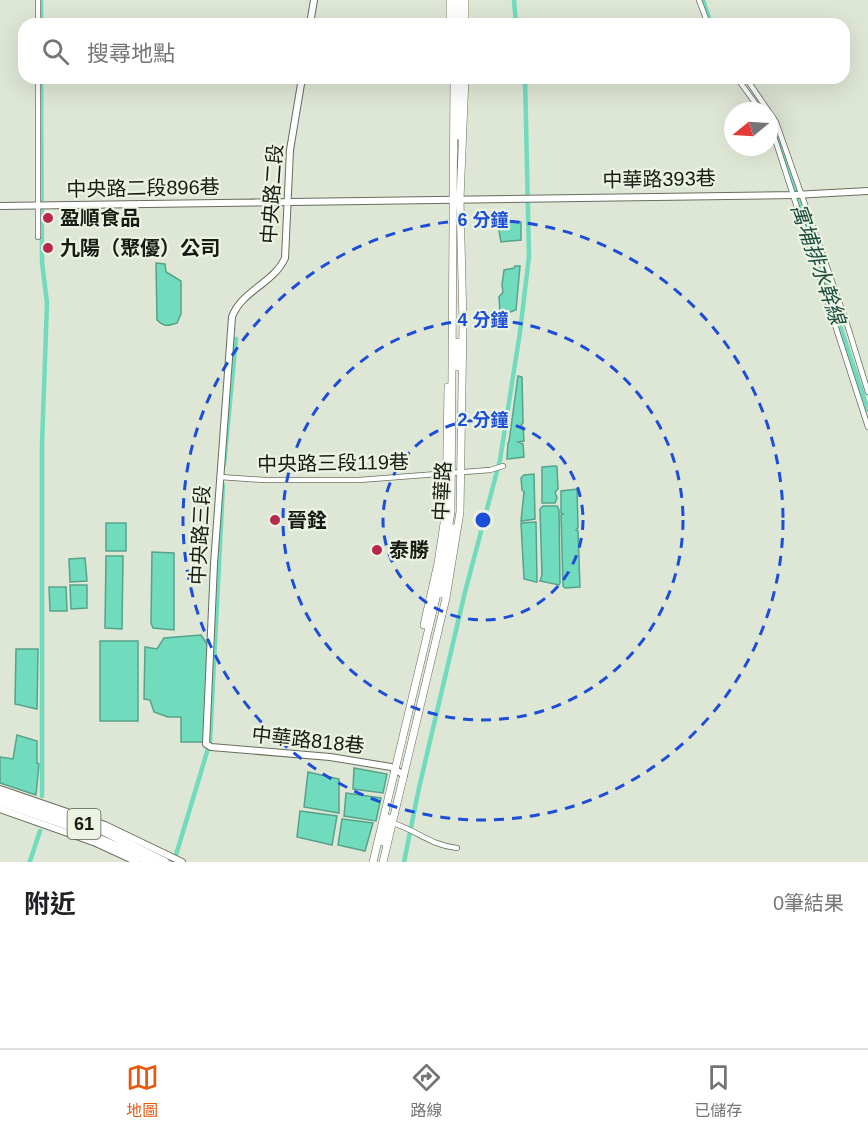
<!DOCTYPE html>
<html lang="zh-TW">
<head>
<meta charset="utf-8">
<style>
  :root { --surface:#fff; --page:#f2f2f2; --text:#202124; --muted:#757577; --line:#e0e0e0; --accent:#ea580c }
  body { margin:0; font-family:Helvetica,"Noto Sans TC",sans-serif; background:var(--page); color:var(--text) }
  .compass { position:absolute; left:724px; top:102px; width:54px; height:54px; border-radius:50%; background:var(--surface); box-shadow:0 6px 24px #0002; rotate:252deg }
  .list { margin:0; padding:0; list-style:none }
  h2 { display:flex; justify-content:space-between; align-items:center; height:78px; margin:0; padding:0 24px; font-size:26px }
  h2 small { font-size:20px; font-weight:400; color:var(--muted) }
  .icon { flex:none; width:33px; height:33px; fill:none; stroke:currentColor; stroke-width:2; stroke-linecap:round; stroke-linejoin:round }
  .map { position:relative; flex:none; width:868px; height:862px; overflow:hidden }
  .search { position:absolute; background:var(--surface); box-shadow:0 6px 24px #0002; left:18px; right:18px; top:18px; height:66px; display:flex; align-items:center; gap:15px; box-sizing:border-box; padding:0 21px; border-radius:18px; color:var(--muted); font-size:22px }
  .sheet { height:186px; background:var(--surface) }
  nav { display:flex; justify-content:space-around; align-items:center; box-sizing:border-box; height:84px; border-top:2px solid var(--line); background:var(--surface); font-size:16px; color:var(--muted) }
  nav a { display:grid; justify-items:center; gap:3px }
  nav .on { color:var(--accent) }
  .map>svg:first-child { display:block }
  .water { fill:#70dcbd; stroke:#56a28a; stroke-width:1.5 }
  .lines { fill:none; stroke-linecap:round; stroke-linejoin:round }
  .canal { stroke:#70dcbd; stroke-width:4.5 }
  .minor-casing { stroke:#686e5f; stroke-width:6 }
  .tertiary-casing { stroke:#686e5f; stroke-width:8 }
  .secondary-casing { stroke:#686e5f; stroke-width:8 }
  .trunk-casing { stroke:#686e5f; stroke-width:9 }
  .minor { stroke:#fff; stroke-width:4.5 }
  .tertiary { stroke:#fff; stroke-width:6 }
  .secondary { stroke:#fff; stroke-width:7 }
  .trunk { stroke:#fff; stroke-width:8 }
  .ring { fill:none; stroke:#1d4ed8; stroke-width:3; stroke-dasharray:10 8 }
  .poi-dot { fill:#b8274e; stroke:#ebf3e2; stroke-width:2 }
  .labels { text-anchor:middle; stroke-width:4.5; stroke-linejoin:round; paint-order:stroke }
  .shield { fill:#ebf3e2; stroke:#575b52; stroke-width:1.5 }
  .shield-label { font-size:18px; font-weight:bold; fill:#181a14 }
  .street-label { font-size:20px; fill:#181a14; stroke:#ebf3e2 }
  .poi-label { font-size:20px; font-weight:bold; fill:#181a14; stroke:#ebf3e2; text-anchor:start }
  .water-label { font-size:21px; font-style:italic; fill:#1e4d40; stroke:#ebf3e2 }
  .centre { fill:#1d4ed8; stroke:#ebf3e2; stroke-width:3 }
  .ring-label { font-size:18px; text-anchor:middle; font-weight:bold; fill:#1d4ed8; stroke:#ebf3e2; stroke-width:4.5; stroke-linejoin:round; paint-order:stroke }
</style>
</head>
<body>
<div class="map">
<svg width="868" height="862" viewBox="0 0 868 862">
  <rect width="100%" height="100%" fill="#dee6d5"/>
  <path class="water" d="M509,222H521V240L501,242L498,225Z
    M156,263L165,264L166,272L181,281V314L177,323C168,326 164,327 157,320Z
    M515,266H520L516,310L507,313L500,312L499,297L503,292L502,285L504,270L514,268Z
    M518,376L522,377L523,423L521,425L523,427L524,441L518,442L523,444L524,457L507,459L508,443L509,442Z
    M556,466L557,467L558,489L555,492L557,498L555,503H542V467Z
    M534,474L535,519L521,521L524,492L522,490L521,478L524,475Z
    M577,489L578,528L576,530L578,531L580,587L565,588L563,586L561,515L563,514L561,513V491Z
    M543,506H557L559,510L560,583L559,585L540,581L542,575L540,509Z
    M536,522L537,582H536L524,579L521,523Z
    M106,523H126V551H106Z
    M152,552L174,553V630L153,628L151,623Z
    M106,556H123L122,629L105,628Z
    M85,558L87,581L70,582L69,559Z
    M70,585H87V608L71,609Z
    M49,587H66L67,611H50Z
    M201,635L207,644L205,742H181V717H168L154,712L150,700L144,699L145,647L157,649L164,638Z
    M100,641H138V721H100Z
    M16,649H38L37,709L15,704Z
    M17,735L37,741V763L39,764L36,795L0,783V757L13,759Z
    M354,768L387,774L383,793L353,789Z
    M308,772L339,779V813L304,807Z
    M346,793L381,798L376,821L344,816Z
    M300,811L337,816L332,845L297,837Z
    M342,819L373,823L365,851L338,845Z"/>
  <g class="lines">
    <path class="canal" d="M41,0V24
      M514,0L516,24
      M703,0L711,24
      M41,78L42,262L47,303L42,444V796
      M769,119L778,139L868,410
      M224,465L236,339
      M176,855L210,742L223,485
      M30,861L40,831
      M404,862L419,788L465,592L500,460L520,332L529,256L525,78"/>
    <g class="minor-casing">
      <path id="minor" d="M699,0L708,24
        M38,24V0
        M38,78V237
        M737,78L761,111
        M746,78L776,122L847,324L868,392
        M769,126L773,133L868,427
        M220,477L264,480H359L490,470L503,466
        M393,823C418,831 430,845 457,848"/>
    </g>
    <g class="tertiary-casing">
      <path id="tertiary" d="M310,24L314,0
        M302,78L290,150L285,258C274,283 241,291 232,317L214,564L206,744L211,747L330,757L391,767L404,775
        M0,206L794,195L868,191
        M0,789L105,825L182,862
        M0,809L96,843L137,862"/>
    </g>
    <g class="secondary-casing">
      <path id="secondary" d="M450,24V0
        M455,24V0
        M460,24L461,0
        M465,24V0
        M458,136L460,78
        M457,367L458,342
        M441,594L453,528
        M424,625L438,563L446,510L448,387
        M383,842L389,818
        M373,862L436,598L451,512L454,78
        M383,862L446,598L460,512L463,323L460,199L465,78"/>
    </g>
    <g class="trunk-casing">
      <path id="trunk" d="M0,795L101,830L165,862
        M0,802L72,827L151,862"/>
    </g>
    <use href="#minor" class="minor"/>
    <use href="#tertiary" class="tertiary"/>
    <use href="#secondary" class="secondary"/>
    <use href="#trunk" class="trunk"/>
  </g>
  <g class="ring">
    <circle cx="483" cy="520" r="100"/>
    <circle cx="483" cy="520" r="200"/>
    <circle cx="483" cy="520" r="300"/>
  </g>
  <g class="poi-dot">
    <circle cx="48" cy="218" r="6"/>
    <circle cx="48" cy="248" r="6"/>
    <circle cx="275" cy="520" r="6"/>
    <circle cx="377" cy="550" r="6"/>
  </g>
  <g class="labels">
    <rect class="shield" x="67.5" y="809" width="33" height="30" rx="4.5"/>
    <g class="shield-label">
      <text x="84" y="830">61</text>
    </g>
    <g class="street-label">
      <text transform="translate(659 179) rotate(-1)" y="7">中華路393巷</text>
      <text transform="translate(143 188) rotate(-1)" y="7">中央路二段896巷</text>
      <text transform="translate(272 194) rotate(-86)" y="7">中央路二段</text>
      <text transform="translate(333 463) rotate(-1)" y="7">中央路三段119巷</text>
      <text transform="translate(442 491) rotate(-87)" y="7">中華路</text>
      <text transform="translate(200 535) rotate(-87)" y="7">中央路三段</text>
      <text transform="translate(308 740) rotate(6)" y="7">中華路818巷</text>
    </g>
    <g class="poi-label">
      <text x="60" y="225">盈順食品</text>
      <text x="60" y="255">九陽（聚優）公司</text>
      <text x="287" y="527">晉銓</text>
      <text x="389" y="557">泰勝</text>
    </g>
    <g class="water-label">
      <text transform="translate(818 264) rotate(71)" y="7">寓埔排水幹線</text>
    </g>
  </g>
  <circle cx="483" cy="520" r="9" class="centre"/>
  <g class="ring-label">
    <text x="483" y="226">6 分鐘</text>
    <text x="483" y="326">4 分鐘</text>
    <text x="483" y="426">2 分鐘</text>
  </g>
</svg>
<svg class="compass" viewBox="-18 -18 36 36"><path d="M0-13l5 13h-10z" fill="#e53935"/><path d="M0 13l5-13h-10z" fill="#757577"/></svg>
<div class="search"><svg class="icon" aria-label="search" viewBox="0 0 24 24"><circle cx="10" cy="10" r="6"/><path d="M15 15l6 6"/></svg>搜尋地點</div>
</div>
<section class="sheet">
<h2>附近<small>0筆結果</small></h2>
<ul class="list">
</ul>
</section>
<nav>
<a class="on"><svg class="icon" aria-label="map" viewBox="0 0 24 24"><path d="M3 6l6-2 6 2 6-2v14l-6 2-6-2-6 2zM9 4v14M15 6v14"/></svg>地圖</a>
<a><svg class="icon" aria-label="directions" viewBox="0 0 24 24"><path d="M12 3l9 9-9 9-9-9zM9 14v-3h6M13 9l2 2-2 2"/></svg>路線</a>
<a><svg class="icon" aria-label="saved" viewBox="0 0 24 24"><path d="M7 4h10v16l-5-4-5 4z"/></svg>已儲存</a>
</nav>
</body>
</html>
